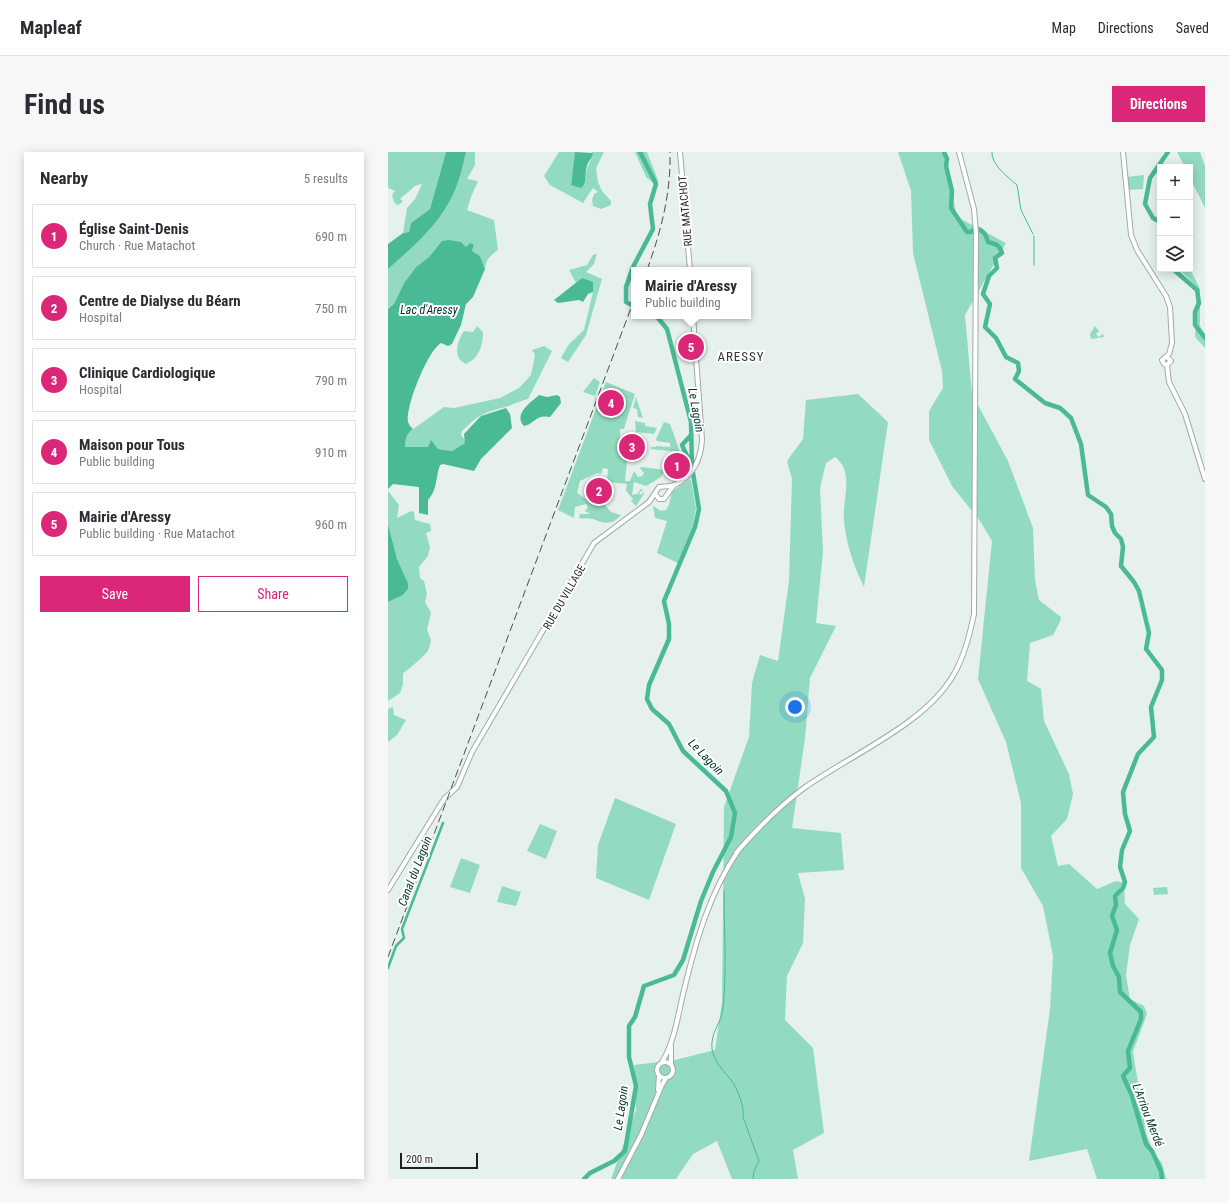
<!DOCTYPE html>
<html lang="en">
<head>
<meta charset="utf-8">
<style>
  :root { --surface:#fff; --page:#f7f7f7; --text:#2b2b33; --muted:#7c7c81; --line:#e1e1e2; --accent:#db2777 }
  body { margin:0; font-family:"Roboto Condensed",sans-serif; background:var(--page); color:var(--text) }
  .controls { position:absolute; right:12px; top:12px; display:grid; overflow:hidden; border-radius:0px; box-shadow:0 2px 10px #0003 }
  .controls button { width:36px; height:36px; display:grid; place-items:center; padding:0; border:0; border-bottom:1px solid var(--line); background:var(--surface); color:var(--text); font:20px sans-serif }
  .scale { position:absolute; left:12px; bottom:10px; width:78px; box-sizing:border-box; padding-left:4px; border:2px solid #1e2120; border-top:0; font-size:11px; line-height:14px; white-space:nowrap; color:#1e2120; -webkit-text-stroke:3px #fff; paint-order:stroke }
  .you { position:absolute; left:407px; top:555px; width:14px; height:14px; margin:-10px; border:3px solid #fff; border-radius:50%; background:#1a73e8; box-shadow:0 0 0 6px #1a73e833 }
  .badge { display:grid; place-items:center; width:26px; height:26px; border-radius:50%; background:var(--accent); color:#fff; font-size:13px; font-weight:700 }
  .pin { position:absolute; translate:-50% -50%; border:2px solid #fff; box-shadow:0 1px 4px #0006 }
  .popup { position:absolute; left:243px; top:115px; width:120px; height:52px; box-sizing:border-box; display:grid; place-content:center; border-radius:0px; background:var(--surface); filter:drop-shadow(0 1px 3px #0005); font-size:13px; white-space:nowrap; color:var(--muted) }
  .popup b { font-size:15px; color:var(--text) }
  .popup::after { content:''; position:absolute; left:50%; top:100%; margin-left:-8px; border:8px solid transparent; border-top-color:var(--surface) }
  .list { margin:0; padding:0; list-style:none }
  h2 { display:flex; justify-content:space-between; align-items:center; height:52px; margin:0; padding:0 16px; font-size:17px }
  h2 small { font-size:13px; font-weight:400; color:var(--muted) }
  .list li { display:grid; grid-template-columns:26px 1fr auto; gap:12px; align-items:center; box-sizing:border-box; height:64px; margin:0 8px 8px; padding:0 8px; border:1px solid var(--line); border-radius:0px }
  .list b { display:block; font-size:15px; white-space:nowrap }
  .list p { margin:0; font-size:13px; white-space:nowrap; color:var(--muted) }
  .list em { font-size:13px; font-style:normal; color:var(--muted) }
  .actions { display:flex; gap:8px; padding:12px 16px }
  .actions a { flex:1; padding:9px 0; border:1px solid var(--accent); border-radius:0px; text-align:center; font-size:14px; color:var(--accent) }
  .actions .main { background:var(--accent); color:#fff }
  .icon { flex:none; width:22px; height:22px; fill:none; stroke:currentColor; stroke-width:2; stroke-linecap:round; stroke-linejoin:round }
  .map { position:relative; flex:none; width:817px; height:1027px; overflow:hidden; border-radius:0px }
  header { display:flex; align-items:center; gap:24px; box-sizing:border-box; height:56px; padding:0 20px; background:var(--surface); border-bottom:1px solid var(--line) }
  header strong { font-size:19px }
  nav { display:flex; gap:22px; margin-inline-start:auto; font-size:14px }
  .intro { display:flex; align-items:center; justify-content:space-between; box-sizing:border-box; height:96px; padding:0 24px }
  h1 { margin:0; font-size:28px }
  .button { padding:10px 18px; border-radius:0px; background:var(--accent); color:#fff; font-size:14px; font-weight:700 }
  main { display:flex; gap:24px; padding:0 24px }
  aside { flex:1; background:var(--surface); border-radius:0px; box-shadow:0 2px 10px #0003 }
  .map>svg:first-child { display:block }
  .green { fill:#93dbc0 }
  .water { fill:#4ab996 }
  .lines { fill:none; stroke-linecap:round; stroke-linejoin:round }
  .stream { stroke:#4ab996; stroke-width:1 }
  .canal { stroke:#4ab996; stroke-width:2.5 }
  .river { stroke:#4ab996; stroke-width:4.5 }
  .secondary-casing { stroke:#a1aba7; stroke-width:6 }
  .secondary { stroke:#fff; stroke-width:4 }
  .rail { stroke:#4b4f4e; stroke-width:1; stroke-dasharray:8 4; stroke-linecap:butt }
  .labels { text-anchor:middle; stroke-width:4; stroke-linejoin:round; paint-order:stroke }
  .street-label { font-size:11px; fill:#1e2120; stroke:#fff }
  .water-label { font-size:12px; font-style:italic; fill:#003224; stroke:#fff }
  .quarter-label { font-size:13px; letter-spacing:1px; fill:#323a36; stroke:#fff }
</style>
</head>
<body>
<header>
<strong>Mapleaf</strong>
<nav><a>Map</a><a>Directions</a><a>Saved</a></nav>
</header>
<div class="intro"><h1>Find us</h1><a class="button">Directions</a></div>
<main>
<aside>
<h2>Nearby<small>5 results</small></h2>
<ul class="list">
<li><span class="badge">1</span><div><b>Église Saint-Denis</b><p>Church · Rue Matachot</p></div><em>690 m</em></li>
<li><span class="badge">2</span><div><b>Centre de Dialyse du Béarn</b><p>Hospital</p></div><em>750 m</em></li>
<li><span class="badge">3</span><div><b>Clinique Cardiologique</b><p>Hospital</p></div><em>790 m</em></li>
<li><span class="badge">4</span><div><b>Maison pour Tous</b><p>Public building</p></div><em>910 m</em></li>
<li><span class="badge">5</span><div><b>Mairie d'Aressy</b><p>Public building · Rue Matachot</p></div><em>960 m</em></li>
</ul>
<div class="actions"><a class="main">Save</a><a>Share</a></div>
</aside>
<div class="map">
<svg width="817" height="1027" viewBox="0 0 817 1027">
  <rect width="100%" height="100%" fill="#e6f0ec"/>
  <path class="green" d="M0,0H58L42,57L23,71L21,80L15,81L19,56L27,47L34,32L27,34L12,47L15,49L12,52L9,53L6,50L4,43L7,39L0,36Z
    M78,0H87V13L79,27L90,29L83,45L79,58L106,68L110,98C102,104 98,107 97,117L92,104L84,99L86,93L78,95L54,89L41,105L28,115L16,131L6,152L0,157V117C43,77 64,59 78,0Z
    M171,0H187L183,33L198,27C196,16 205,9 204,0H216L208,16L210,30L214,39L223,49V53L213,57L205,54L204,48L206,42L210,40L205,36L195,51L162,33L156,24Z
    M247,0H259L270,28L269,34L258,25Z
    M510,0H555L569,65L618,91L577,163L584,242L620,309L645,376L647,428L651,448L673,465L672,470L665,483L642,491L639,529L653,537L656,569L681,622L685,642L679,667L663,684L670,714L681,712L709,737L728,729L736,731L737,752L751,767L742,793L738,823L742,847L756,854L759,862L745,900L758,981L766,1002L774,1011L778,1027H709L699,997L641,1009L662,857L665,804L655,754L633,716V651L618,590L590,527L604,389L592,369L564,334L541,288V259L555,236L554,219L525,101L523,39Z
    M789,0H812L817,14V56L802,26V15H797Z
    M756,23L755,37L740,38L739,25Z
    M209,102L206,112L198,120L214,127L198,183L180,210L173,206L181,192L196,178L205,140L194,126L188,131L181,118L199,113L205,103Z
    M791,117H802L812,137V174L817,183V196L807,185L809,135Z
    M89,174L95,180C95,194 91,206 78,212C64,206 69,189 76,179L85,180Z
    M707,174L711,179L708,182L711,185L715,182L716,185L703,187L702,182Z
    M156,194L164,199L140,247C131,249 125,253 117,255C93,262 92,262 74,279L73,283L78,289L77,291L64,299L50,297L43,289L40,295H17V288L21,280L56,255L66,256L112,246L131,236L143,223L147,203L144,198Z
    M206,226L212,230L207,244L195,240Z
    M218,230L247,242L236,277H232V293L239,294L240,299L237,329H242L246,319L250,325L254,324L256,321L252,316L253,315L277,318L273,325L258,334L246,330L244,343L249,342L253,337L255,338L251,341L252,343L257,340L248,354L243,349L245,347L238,339L239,332L219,330L220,317L215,316L213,322L209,321L192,329L189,341L209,354L217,353L223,360L233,363C225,373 216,372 205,367C200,366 194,367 191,366L192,362H202L197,359L200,355L198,352L187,355L186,366L170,358Z
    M470,242L500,270L476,435C466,415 458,391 456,369C454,346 467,320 447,305L438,311L432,336L435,400L428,471L448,474L422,526L417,586L404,676L453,681L456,718L410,721L417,747L415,791L399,824L397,868L425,896L436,981L405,998L410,1027H344L329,989L305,1002L288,1027H223L248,958L246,913L287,908L327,898L334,850L336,655L361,585L364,531L372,503L390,509L401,429L404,327L399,309L415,287L418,248Z
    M248,245L255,266L250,265L249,257L245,256Z
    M247,269L257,271V274L269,276L266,282L248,280Z
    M276,270L282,272L292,300L263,297V295H268V294L282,295V291L269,289L268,287Z
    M297,306L299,320L292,326L283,313L286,308Z
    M303,327L308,356L304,378L290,411L269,401L279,369L267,366L265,354L273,359L278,358L281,353L284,339Z
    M0,339L11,353L9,366L23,359L26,360L27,368L42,372L43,379L38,381L42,395L40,404L31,415L32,426L36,429L39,442L37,450L43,461L39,478L43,488C42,492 41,497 39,500C37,503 18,520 15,521V532L12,541L0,549V450L15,443L20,437V431L9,407L0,372Z
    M5,555L6,563L18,568L9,583L0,590V557Z
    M227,646L288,672L261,748L208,726L210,693Z
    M152,672L169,679L158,707L139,699Z
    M73,706L92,713L82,741L62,735Z
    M114,734L133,740L128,754L109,750Z
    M779,735L780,742L766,743L765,736Z"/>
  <path class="water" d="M58,0H78C75,13 72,26 67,38C53,71 26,94 0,117V92L15,81L21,80L23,71L42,57Z
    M187,0L205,1C204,7 200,9 199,14C196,22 200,30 193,36L183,33Z
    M61,88L73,90L78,95L82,91L86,93L84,99L92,104L97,117L85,145L78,152L73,173L64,192L60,194L53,191C40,198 17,255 20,270C21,273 23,275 25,277C19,281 17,287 17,295H40L43,288L50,297L64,299L77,291L76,282L93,264L118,256L122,262L124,276L93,307L86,319L55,312L52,313C47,326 50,337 40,348V363L31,361V335L5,332L0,337V157L6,152L16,131L28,115L41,105L54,89Z
    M194,126L205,130V140L200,142L195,150L191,148L170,151L166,148Z
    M151,243L159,245L169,243L172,245L173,251L162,265C148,262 145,273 136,274C125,262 142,251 151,243Z
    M0,372L9,407L20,431V437L15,443L0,450Z"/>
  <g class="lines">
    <path class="stream" d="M604,0C603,13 620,25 629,33L633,58L645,82
      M646,113V84
      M336,739C336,778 339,818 335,856C334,871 322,880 324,897C326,910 335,918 343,928C349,936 357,955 355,965L371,1009L366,1019L365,1027"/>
    <path class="canal" d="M0,816L8,794L16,786L14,777L55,671"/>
    <path class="river" d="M556,0L559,7L558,14L564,39L563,56L579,80H583L587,76C596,78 598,83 600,90C608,92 612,93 614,101L607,106L609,116L601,124L595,142L602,152L597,175L608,186L618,205L630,211L631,219L627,227L657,251L672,256L683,266L693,292L700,343L718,355L723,362L724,374L727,381L733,387L735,395L733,414L746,430L751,439L761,481L758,497L774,518V528L763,555L766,585L750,602L735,640L737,662L742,679L734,698L732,715L737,730L735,736L727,744L728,753L724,764L729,778L722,801L725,814L731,825L732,840L753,860V867L740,899L742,916L735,924L744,944L758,992L764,999L773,1019L774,1027
      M772,70L765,66L757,52L762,26L780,0
      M785,117L809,138L811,151L807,160V173L817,186
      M246,154L238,150V135L245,115L265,77L262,52L268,32L252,0
      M303,283L294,293L303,313
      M196,1027L202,1021L226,1009L237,999L248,934L241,905V874L247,865L256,834L286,823L295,808L313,749L325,720L343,685L347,661L338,639L295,599L281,572L264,557L259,547L261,533L281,487V472L276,449L307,375L311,357L304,315L303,270L279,177L270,166L265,164"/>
    <g class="secondary-casing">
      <path id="secondary" d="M292,0L302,118
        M735,0L743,83L749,98L778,144L782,155L784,191L781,202L774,208L776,212L779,213
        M779,213L781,230L797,262L817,327
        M779,213L783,209L779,205
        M268,343L271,347H276L286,333
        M348,701C369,677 390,655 416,636C462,603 538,572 566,522C577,503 582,482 586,462L588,80L586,57L571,0
        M0,738L56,647L69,635L84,600L206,391L261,350L271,335C276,334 280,335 286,333C305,326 313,306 314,288L305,164
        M274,910C287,889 290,862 296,838C308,789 321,742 350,699
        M269 918a8 8 0 1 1 16 0a8 8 0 1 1-16 0Z
        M283,913V894
        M270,938L271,923
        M230,1027L253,983L274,933L278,926"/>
    </g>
    <use href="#secondary" class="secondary"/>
    <path class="rail" d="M259,118C273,79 283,42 282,0
      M0,805L246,148"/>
  </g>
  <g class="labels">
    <g class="street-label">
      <text transform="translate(297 59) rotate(-95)" y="4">RUE MATACHOT</text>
      <text transform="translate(176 445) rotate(-60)" y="4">RUE DU VILLAGE</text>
    </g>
    <g class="water-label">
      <text x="41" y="162">Lac d'Aressy</text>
      <text transform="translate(308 258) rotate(80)" y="4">Le Lagoin</text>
      <text transform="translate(318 605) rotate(46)" y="4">Le Lagoin</text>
      <text transform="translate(27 719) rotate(-69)" y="4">Canal du Lagoin</text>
      <text transform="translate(233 956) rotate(-82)" y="4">Le Lagoin</text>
      <text transform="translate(760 963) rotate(69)" y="4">L'Arriou Merdé</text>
    </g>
    <g class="quarter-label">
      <text x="353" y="209">ARESSY</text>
    </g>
  </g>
</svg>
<div class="controls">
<button>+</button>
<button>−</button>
<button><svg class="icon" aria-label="layers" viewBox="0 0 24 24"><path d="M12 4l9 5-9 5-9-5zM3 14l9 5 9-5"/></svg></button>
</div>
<div class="scale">200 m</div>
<div class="you"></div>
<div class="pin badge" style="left:289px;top:314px">1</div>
<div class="pin badge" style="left:211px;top:339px">2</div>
<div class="pin badge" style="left:244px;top:295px">3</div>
<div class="pin badge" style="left:223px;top:251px">4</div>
<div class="pin badge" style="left:303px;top:195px">5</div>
<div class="popup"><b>Mairie d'Aressy</b>Public building</div>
</div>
</main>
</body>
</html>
